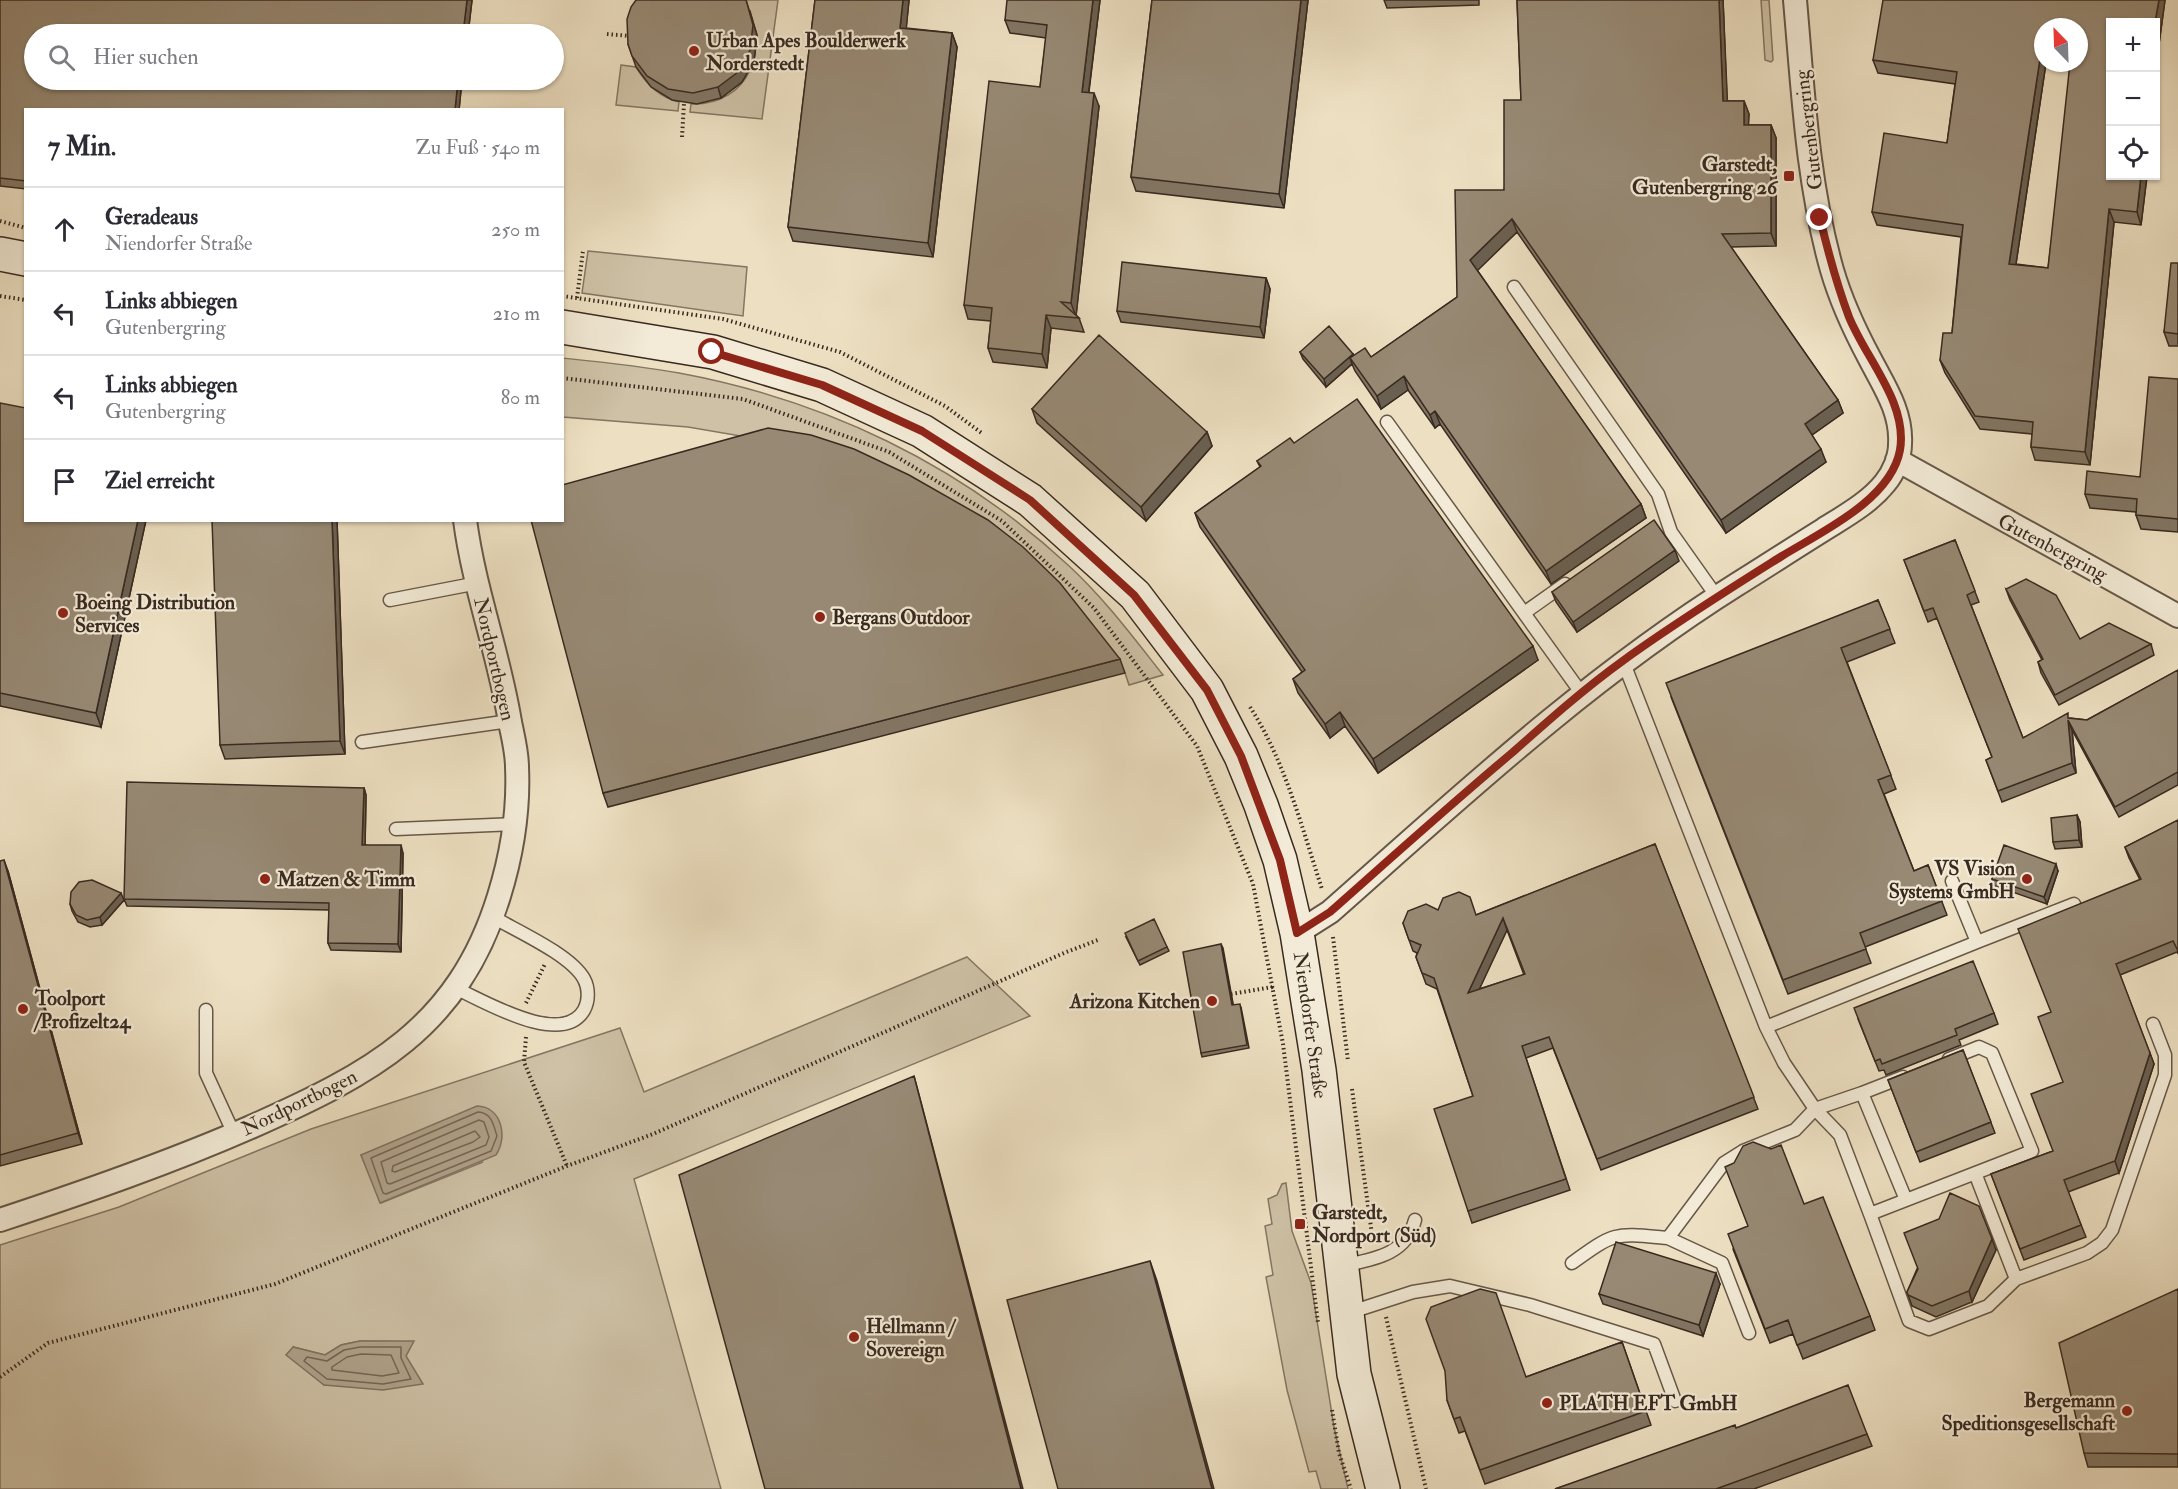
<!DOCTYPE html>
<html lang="de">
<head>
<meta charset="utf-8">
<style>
  :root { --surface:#fff; --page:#f7f7f7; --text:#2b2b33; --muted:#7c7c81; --line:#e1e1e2 }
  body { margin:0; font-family:"IM FELL Double Pica",serif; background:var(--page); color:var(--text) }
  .controls { position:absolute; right:18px; top:18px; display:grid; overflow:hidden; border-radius:0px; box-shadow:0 2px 4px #0004 }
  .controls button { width:54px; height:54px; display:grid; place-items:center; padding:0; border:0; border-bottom:2px solid var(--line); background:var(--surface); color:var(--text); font:30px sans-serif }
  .compass { position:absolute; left:2034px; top:18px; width:54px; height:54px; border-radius:50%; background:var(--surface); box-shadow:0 2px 4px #0004; rotate:337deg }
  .stop { position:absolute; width:18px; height:18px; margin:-14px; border:4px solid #8f2418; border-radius:50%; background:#fff }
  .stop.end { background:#8f2418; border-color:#fff; box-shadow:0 2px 6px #0008 }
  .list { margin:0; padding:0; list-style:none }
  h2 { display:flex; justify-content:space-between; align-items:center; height:78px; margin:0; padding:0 24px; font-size:26px }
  h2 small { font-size:20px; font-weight:400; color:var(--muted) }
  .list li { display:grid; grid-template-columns:39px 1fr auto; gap:18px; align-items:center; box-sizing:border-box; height:84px; padding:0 24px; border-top:2px solid var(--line) }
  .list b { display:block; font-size:22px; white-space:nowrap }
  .list p { margin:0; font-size:20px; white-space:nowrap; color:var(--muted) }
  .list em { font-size:20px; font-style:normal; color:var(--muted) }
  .icon { flex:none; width:33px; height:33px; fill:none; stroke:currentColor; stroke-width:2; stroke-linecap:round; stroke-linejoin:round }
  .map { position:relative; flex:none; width:2178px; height:1489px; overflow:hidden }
  .search { position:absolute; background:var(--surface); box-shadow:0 2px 4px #0004; left:24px; top:24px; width:540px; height:66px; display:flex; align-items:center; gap:15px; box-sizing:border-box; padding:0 21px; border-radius:33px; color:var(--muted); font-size:22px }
  .panel { position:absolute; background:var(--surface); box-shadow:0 2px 4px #0004; left:24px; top:108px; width:540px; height:414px; border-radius:0px }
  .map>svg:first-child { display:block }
  .green { fill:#cec1a6; stroke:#847663; stroke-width:1.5; fill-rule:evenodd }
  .water { fill:#b0a28b; stroke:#807260; stroke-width:1.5 }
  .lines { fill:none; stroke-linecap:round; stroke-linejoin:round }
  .shore { stroke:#746656; stroke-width:1.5 }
  .service-casing { stroke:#665848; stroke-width:15 }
  .minor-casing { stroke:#665848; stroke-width:26 }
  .secondary-casing { stroke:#392a20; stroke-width:36 }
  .path { stroke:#392a20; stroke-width:4; stroke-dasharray:1.5 3; stroke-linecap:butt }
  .service { stroke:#f3ebd7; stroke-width:12 }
  .minor { stroke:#f3ebd7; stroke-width:22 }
  .secondary { stroke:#f3ebd7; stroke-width:33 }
  .wall { fill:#827664; stroke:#392a20; stroke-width:1.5; fill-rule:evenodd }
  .shaded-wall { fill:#6a6051; stroke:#392a20; stroke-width:1.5 }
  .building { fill:#978974; stroke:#392a20; stroke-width:1.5; fill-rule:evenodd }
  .route { stroke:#8f2418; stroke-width:8 }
  .poi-dot { fill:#8f2418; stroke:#f3ebd7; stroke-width:2 }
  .labels { text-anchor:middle; stroke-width:4.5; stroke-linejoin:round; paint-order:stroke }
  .poi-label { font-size:20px; font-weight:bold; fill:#392a20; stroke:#f3ebd7; text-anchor:start }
  .street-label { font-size:20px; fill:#392a20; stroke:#f3ebd7 }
</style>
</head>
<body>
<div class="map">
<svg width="2178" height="1489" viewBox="0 0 2178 1489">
  <rect width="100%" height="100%" fill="#ede0c2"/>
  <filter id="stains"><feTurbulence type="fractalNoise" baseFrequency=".00333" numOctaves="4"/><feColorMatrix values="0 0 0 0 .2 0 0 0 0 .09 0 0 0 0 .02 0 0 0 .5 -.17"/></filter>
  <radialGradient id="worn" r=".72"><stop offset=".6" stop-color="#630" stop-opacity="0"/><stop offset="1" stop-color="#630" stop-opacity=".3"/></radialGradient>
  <path class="green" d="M742,0H778L762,119L690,112L691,104C750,106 773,45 742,0Z
    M1761,0H1769L1773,60L1771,62L1765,60Z
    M621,65L636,67C646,84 659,97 679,102L678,111L616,105Z
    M588,251L747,267L743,316L582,293Z
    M562,358C601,362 641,366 679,373C825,400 959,464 1068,565C1104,598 1133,637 1163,675L1129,685L1125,673L816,449L688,427L563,417Z
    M967,957L1030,1016L634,1179L721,1489H0V1245L119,1207L311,1129L620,1028L644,1092ZM361,1155L483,1162L381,1203ZM360,1341L413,1342L406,1356L324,1385L294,1347L325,1355L341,1345Z
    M1286,1183L1292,1231L1311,1283L1334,1427L1348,1489H1321L1316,1471L1309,1472L1287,1390L1266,1277L1273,1275L1265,1226L1272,1224L1268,1199L1277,1195L1282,1184Z"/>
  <path class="water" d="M477,1106C502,1107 508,1137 496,1155L380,1203L361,1155Z
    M360,1341H414L406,1356L423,1384L383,1390L324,1385L286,1355L293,1347L325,1355L341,1345Z"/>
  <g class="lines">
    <path class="shore" d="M478,1112C492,1113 493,1124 497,1136L491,1151L386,1194L383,1193L371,1158Z
      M479,1120L484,1122L489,1137L486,1145L390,1184L387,1183L381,1162Z
      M475,1131L480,1137L473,1142L395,1172L392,1171L393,1166Z
      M360,1347H401V1358L411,1379L383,1384L327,1379L304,1361L307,1357L327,1361L344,1350Z
      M361,1354L391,1355L399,1373L382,1376L332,1370V1367L347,1357Z"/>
    <g class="service-casing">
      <path id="service" d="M1514,287L1658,494L1671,532L1717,597
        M1387,422L1582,694
        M390,600L478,583
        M1524,613L1565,584
        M1623,661L1766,1027L1784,1063L1815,1109L1840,1135L1870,1214L2032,1151L1992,1053L1979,1047L1949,1059
        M362,742L510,721
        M396,829L515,824
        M1977,942L2074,904
        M457,989C484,1001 562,1048 584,1010C589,1001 589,988 584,979C571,955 517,931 493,917
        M206,1010V1073L234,1134
        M1766,1027L1977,942L1952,881
        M1862,1093L1903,1077
        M1975,1173L2016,1279
        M1870,1214L1909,1321L1929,1329L1988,1306L2016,1279L2087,1253L2102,1243L2112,1230L2165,1075V1055L2153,1024
        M1668,1238L1722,1263L1749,1333
        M1572,1263C1616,1231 1615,1233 1668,1238L1724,1163L1743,1151L1795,1130L1815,1109L1862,1093L1906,1200
        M1342,1266C1374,1259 1406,1255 1415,1220
        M1348,1313L1413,1292L1450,1286L1530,1305L1654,1344L1675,1401"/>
    </g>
    <g class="minor-casing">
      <path id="minor" d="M1897,460L2178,616
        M1297,933L1330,912C1460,797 1588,678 1736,585C1765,567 1794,548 1823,530C1845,516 1869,503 1885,483C1894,472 1900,457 1900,444C1902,412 1884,386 1870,359C1855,331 1841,301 1832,270C1807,182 1803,90 1795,0
        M0,1220C85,1192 169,1163 251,1127C370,1074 458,1029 499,896C512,854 519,811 517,767C517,752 513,737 510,722C499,654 474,589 465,520"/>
    </g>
    <g class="secondary-casing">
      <path id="secondary" d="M0,254L26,259
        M562,327L713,352L822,385L922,431L1030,500L1135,595L1207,690L1241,756L1261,805L1280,860L1297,933L1319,1070L1354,1374L1383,1489"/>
    </g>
    <path class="path" d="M607,34L630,36
      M682,137L684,103
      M0,221L26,228
      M0,296L26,300
      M562,296L723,319L840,352L945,406L983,434
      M577,298L583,251
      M562,378L743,399L889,452L1002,521L1094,608L1197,746L1253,884L1283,1044L1318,1323
      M1250,707C1285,761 1302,828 1322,889
      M1333,937L1348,1061
      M1231,994L1272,987V985
      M526,1003L545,964
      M526,1037L524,1062L567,1166
      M1352,1089L1373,1242
      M1386,1317L1426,1489
      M0,1377L48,1343L275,1284L567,1166L653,1134L1064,953L1098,940
      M1332,1410L1339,1453L1351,1489"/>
    <use href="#service" class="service"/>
    <use href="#minor" class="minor"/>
    <use href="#secondary" class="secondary"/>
  </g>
  <path class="wall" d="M0,0H472L468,34H34V80H462L459,110H26V189L0,186Z
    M815,0H909L906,28L952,33L957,47L933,257L793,241L788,227Z
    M1100,0L1089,92L1099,106L1076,315L1079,318L1084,332L1051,328L1047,368L993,362L988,348L991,321L968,319L964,305L1040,87L1046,38L1010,33L1005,20Z
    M1152,0H1308L1284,208L1136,191L1131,177Z
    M1384,0H1479V5L1387,8Z
    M1517,0H1723L1727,101H1744L1749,114L1748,125H1771L1776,138V246L1731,247L1838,400L1843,413L1812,435L1826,462L1726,533L1517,232L1477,270L1641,504L1646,518L1551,584L1440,424L1435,428L1408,390L1381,409L1355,371L1352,364L1326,387L1303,359L1300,352L1353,354L1354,356L1371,357L1457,297L1504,190L1521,100Z
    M2165,0L2156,66V22L2110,176H2147L2141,225L2114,222L2090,465L2035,460L2031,447L2032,434L1980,429L1945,373L1940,360L1952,333L1961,237L1877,225L1872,212L1947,143L1955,84L1878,73L1873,60ZM2043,27H2079L2048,268L2016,264L2046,63H2043Z
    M750,11L757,35L754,61L742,82L721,98L697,104L672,100L651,87L636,67L628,44Z
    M2178,263V346H2169L2164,332Z
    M1266,278L1270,289L1264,338L1121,322L1117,311Z
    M2178,379V532L2141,529L2136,515V512L2090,508L2085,494L2140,477Z
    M0,403L26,520H146L101,727L0,706Z
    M1032,409L1207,432L1212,446L1146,521L1037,423Z
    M1294,443L1538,660L1378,773L1345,726L1330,738L1298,693L1293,679L1302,672L1200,527L1195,513L1260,467L1257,461Z
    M337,520L345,754L225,759L220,745Z
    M1955,540L1979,602L1971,605L2023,738L2070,718L2087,720L2178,670V785L2119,817L2072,730L2076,773L2002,802L1986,760L1992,757L1937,618L1928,622L1904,560Z
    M1679,561L1577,632L1556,602L1552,592Z
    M2006,589L2080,639L2151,644L2154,655L2059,705L2041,673L2038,662L2042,660L2010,600Z
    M1878,600L1895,643L1847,662L1896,789L1884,794L1914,871L1928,865L1947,915L1865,947L1871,963L1788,994L1671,697Z
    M1120,659L1125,673L608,807L603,793Z
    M364,788L366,795L365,845L403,853L401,952L331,950L328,943L329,910L127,906L124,899Z
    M2077,815L2080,822L2082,847L2055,849L2053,842Z
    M2178,820V954L2177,952L2120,975L2154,1064L2119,1173L2068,1192L2086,1237L2024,1260L1991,1174L2053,1151L2063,1082L2140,880L2129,858L2125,847Z
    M1655,844L1758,1109L1601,1170L1553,1048L1526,1058L1570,1190L1472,1223L1468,1211L1473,1096L1437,989L1426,984L1416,957L1417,953L1413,951L1403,923L1438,910L1476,915ZM1507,930L1524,975L1479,989Z
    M0,861L8,871L82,1144L0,1166Z
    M2058,871L2047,904L1995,886L1992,879Z
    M124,900L102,925L90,927L78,922L72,911L70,904Z
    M1126,937L1167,947L1169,951L1140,965Z
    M1221,944L1233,1005L1241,1007L1249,1048L1202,1057L1201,1053Z
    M1994,1013L1998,1024L1959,1040L1961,1045L1886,1075L1884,1070L1879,1071L1858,1019Z
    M1963,1050L1995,1133L1920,1162L1888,1080Z
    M1771,1149L1870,1316L1875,1330L1803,1359L1793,1334L1770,1343L1733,1249L1748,1227Z
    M1996,1250L1972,1302L1936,1317L1912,1306L1907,1292L1917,1269Z
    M1720,1284L1703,1336L1603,1304L1599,1294Z
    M2178,1289V1467H2088L2084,1453L2160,1298Z
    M1622,1342L1651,1425L1485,1484L1465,1431L1459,1433L1447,1400L1526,1377Z
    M1736,1428L1867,1434L1872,1446L1754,1489H1555Z"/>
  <path class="shaded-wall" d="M467,0H472L468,34H463Z
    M746,0L757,35L754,61L742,82L721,98L718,87Z
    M903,0H909L905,42L900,28Z
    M1093,0H1100L1087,105L1082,92Z
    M1301,0H1308L1284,208L1279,194Z
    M1719,0H1723L1728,114L1723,101Z
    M2159,0H2165L2156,66L2155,22Z
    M952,33L957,47L933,257L928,243Z
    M2043,39V63H2046L2014,277L2009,264Z
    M458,80H462L459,110H455Z
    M1094,93L1099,106L1076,317L1071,303Z
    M1744,101L1749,114L1748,138L1744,125Z
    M1771,125L1776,138V246L1771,233Z
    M2141,176H2147L2141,225L2137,212Z
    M2109,209L2114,222L2090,465L2085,452Z
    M1512,219L1517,232L1475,273L1470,260Z
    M1266,278L1270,289L1264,338L1260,327Z
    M1046,315L1051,328L1047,368L1042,354Z
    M1353,354L1356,361L1350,358L1352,364L1326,387L1324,379Z
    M1404,376L1408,390L1381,409L1377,396Z
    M1838,400L1843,413L1809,437L1805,424Z
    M1435,411L1440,424L1435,428L1430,415Z
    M1207,432L1212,446L1146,521L1141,507Z
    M1821,449L1826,462L1726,533L1721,520Z
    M1641,504L1646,518L1551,584L1546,571Z
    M138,520H146L101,727L96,713Z
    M332,520H337L345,754L340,741Z
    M1675,550L1679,561L1577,632L1573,622Z
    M1533,646L1538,660L1378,773L1373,759Z
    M1340,712L1345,726L1330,738L1325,724Z
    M2068,720L2072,730L2076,773L2072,763Z
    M364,788L366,795L365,852L362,845Z
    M2077,815L2080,822L2082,847L2079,840Z
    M401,845L403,853L401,952L398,944Z
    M4,860L8,871L82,1144L78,1133Z
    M2056,864L2058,871L2047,904L2044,897Z
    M121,893L124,900L102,925L100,917Z
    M1503,918L1507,930L1472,1005L1468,993Z
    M1221,944L1223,948L1234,1009L1232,1005Z
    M2150,1053L2154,1064L2119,1173L2115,1161Z
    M914,1076L917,1087L1023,1489H1021Z
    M1992,1239L1996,1250L1972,1302L1969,1291Z
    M1150,1261L1157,1281L1214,1489H1212Z
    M1716,1273L1720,1284L1703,1336L1699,1325Z"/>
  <path class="building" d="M0,0H467L463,34H34V80H458L455,110H26V181L0,178Z
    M636,0H746L753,25L750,50L738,72L718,87L693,93L668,89L647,76L632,56L628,44L627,19L631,7Z
    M815,0H903L900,28L952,33L928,243L788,227Z
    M1007,0H1093L1082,92L1094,93L1071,303L1061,302L1079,318L1046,315L1042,354L988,348L992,308L964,305L989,81L1040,87L1047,25L1005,20Z
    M1152,0H1301L1279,194L1131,177Z
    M1517,0H1719L1723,101H1744V125H1771V233L1722,234L1838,400L1805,424L1821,449L1721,520L1512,219L1470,260L1641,504L1546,571L1435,411L1430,415L1404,376L1377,396L1350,358L1365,348L1371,357L1457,297L1455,190H1504V100H1521Z
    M1883,0H2159L2155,22H2110V176H2141L2137,212L2109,209L2085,452L2031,447L2033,422L1975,416L1940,360L1943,333H1952L1963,225L1872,212L1884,133L1947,143L1957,72L1873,60ZM2043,27H2079V63H2070L2048,268L2009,264L2043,39Z
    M1122,262L1266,278L1260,327L1117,311Z
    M2171,263H2178V334L2164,332Z
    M1329,326L1353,354L1324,379L1300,352Z
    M1099,335L1207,432L1141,507L1032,409Z
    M2149,377L2178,379V519L2136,515L2137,499L2085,494L2087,471L2140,477Z
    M1357,399L1533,646L1373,759L1340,712L1325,724L1293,679L1305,670L1195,513L1261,466L1257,461L1290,438L1294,443Z
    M0,403L26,408V520H138L96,713L0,693Z
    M768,428L811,435L854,449L909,475L988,520L1023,547L1060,583L1120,659L603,793L531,520H562V485Z
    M212,520H332L340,741L220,745Z
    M1654,520L1675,550L1573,622L1552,592Z
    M1955,540L1975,591L1967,595L2023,738L2068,713V718L2087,720L2178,670V772L2115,807L2068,720L2072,763L1998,791L1986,760L1992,757L1933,608L1924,611L1904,560Z
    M2026,579L2056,595L2080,639L2109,623L2151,644L2055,695L2038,662L2043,659L2006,589Z
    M1878,600L1890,629L1841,648L1891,775L1878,780L1914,871L1928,865L1942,901L1860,933L1866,949L1783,980L1666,683Z
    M127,782L364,788L362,845H401L398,944L328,943L329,903L124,899Z
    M2077,815L2079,840L2053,842L2051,818Z
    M2178,820V951L2173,941L2116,964L2150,1053L2115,1161L2064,1180L2081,1225L2020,1249L1991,1174L2053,1151L2031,1094L2063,1082L2038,1017L2051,1012L2018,929L2141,879L2125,847Z
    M1655,844L1754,1097L1597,1159L1549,1037L1522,1046L1566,1179L1468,1211L1434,1109L1473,1096L1434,978L1422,973L1416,957L1421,945L1409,940L1403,923L1408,911L1426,904L1438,910L1443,898L1459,892L1470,897L1476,915ZM1503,918L1525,974L1468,993Z
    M2004,845L2056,864L2044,897L1992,879Z
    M4,860L78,1133L0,1155V861Z
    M92,880L121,893L100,917L87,920L76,915L70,904L71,892L79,882Z
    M1154,919L1167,947L1138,961L1125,933Z
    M1221,944L1232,1005L1240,1004L1247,1045L1201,1053L1183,952Z
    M1973,961L1994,1013L1955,1029L1957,1035L1882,1064L1880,1059L1875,1061L1854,1008Z
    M1963,1050L1991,1122L1916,1152L1888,1080Z
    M914,1076L1021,1489H765L679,1175Z
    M1753,1142L1771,1149L1781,1145L1804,1204L1823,1197L1870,1316L1797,1345L1788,1320L1765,1329L1728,1234L1748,1226L1725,1167L1734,1163L1743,1146Z
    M1950,1193L1979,1206L1992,1239L1969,1291L1932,1306L1908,1295L1907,1292L1918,1269L1904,1233L1939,1219Z
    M1616,1242L1716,1273L1699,1325L1599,1294Z
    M1150,1261L1212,1489H1058L1007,1300Z
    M1480,1289L1496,1293L1526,1377L1622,1342L1646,1411L1480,1470L1460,1417L1454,1419L1447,1400L1445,1371L1426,1319L1431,1307Z
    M2178,1289V1454L2084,1453L2059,1343Z
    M1848,1385L1867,1434L1716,1489H1555L1735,1425L1736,1428Z"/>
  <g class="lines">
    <path class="route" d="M712,352L822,385L922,431L1030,500L1134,595L1207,690L1241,756L1280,860L1297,933L1330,912C1391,858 1451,804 1513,752C1549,720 1585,688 1624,660C1675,623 1728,590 1782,556C1821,532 1891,500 1900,450C1908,403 1866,359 1849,317C1837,285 1828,252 1820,218"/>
  </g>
  <g class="poi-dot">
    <circle cx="694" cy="51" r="6"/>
    <rect x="1783" y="170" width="12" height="12" rx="3"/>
    <circle cx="63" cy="613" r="6"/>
    <circle cx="820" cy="617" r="6"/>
    <circle cx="265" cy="879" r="6"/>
    <circle cx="2027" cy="879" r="6"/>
    <circle cx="1212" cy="1001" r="6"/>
    <circle cx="23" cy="1009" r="6"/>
    <rect x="1294" y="1218" width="12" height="12" rx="3"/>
    <circle cx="854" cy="1337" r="6"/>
    <circle cx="1547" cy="1403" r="6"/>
    <circle cx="2127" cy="1411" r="6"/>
  </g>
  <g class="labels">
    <g class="poi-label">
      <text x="706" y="47">Urban Apes Boulderwerk<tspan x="706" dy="23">Norderstedt</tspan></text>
      <text x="1777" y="171" text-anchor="end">Garstedt,<tspan x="1777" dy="23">Gutenbergring 26</tspan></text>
      <text x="75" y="609">Boeing Distribution<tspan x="75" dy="23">Services</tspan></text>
      <text x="832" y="624">Bergans Outdoor</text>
      <text x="2015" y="875" text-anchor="end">VS Vision<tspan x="2015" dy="23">Systems GmbH</tspan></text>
      <text x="277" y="886">Matzen &amp; Timm</text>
      <text x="35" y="1005">Toolport<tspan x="35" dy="23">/Profizelt24</tspan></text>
      <text x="1200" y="1008" text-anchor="end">Arizona Kitchen</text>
      <text x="1312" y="1219">Garstedt,<tspan x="1312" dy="23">Nordport (Süd)</tspan></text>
      <text x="866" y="1333">Hellmann /<tspan x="866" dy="23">Sovereign</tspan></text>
      <text x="2115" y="1407" text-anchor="end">Bergemann<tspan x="2115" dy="23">Speditionsgesellschaft</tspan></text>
      <text x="1559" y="1410">PLATH EFT GmbH</text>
    </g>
    <g class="street-label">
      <text transform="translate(1808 130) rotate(-97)" y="7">Gutenbergring</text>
      <text transform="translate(2053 547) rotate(28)" y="7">Gutenbergring</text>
      <text transform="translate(495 659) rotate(77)" y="7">Nordportbogen</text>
      <text transform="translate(1311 1025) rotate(82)" y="7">Niendorfer Straße</text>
      <text transform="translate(299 1102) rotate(-26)" y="7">Nordportbogen</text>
    </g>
  </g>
  <rect width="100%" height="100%" filter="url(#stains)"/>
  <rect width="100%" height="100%" fill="url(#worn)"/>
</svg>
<div class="controls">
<button>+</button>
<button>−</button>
<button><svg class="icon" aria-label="locate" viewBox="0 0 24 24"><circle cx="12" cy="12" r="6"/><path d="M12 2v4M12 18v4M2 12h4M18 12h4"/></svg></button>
</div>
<svg class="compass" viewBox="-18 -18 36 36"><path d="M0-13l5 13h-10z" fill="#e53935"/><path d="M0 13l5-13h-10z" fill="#7c7c81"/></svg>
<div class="stop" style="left:712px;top:352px"></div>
<div class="stop end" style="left:1820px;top:218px"></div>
<div class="search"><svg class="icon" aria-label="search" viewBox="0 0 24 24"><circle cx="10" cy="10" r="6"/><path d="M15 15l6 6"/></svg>Hier suchen</div>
<section class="panel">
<h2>7 Min.<small>Zu Fuß · 540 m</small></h2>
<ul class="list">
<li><svg class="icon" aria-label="ahead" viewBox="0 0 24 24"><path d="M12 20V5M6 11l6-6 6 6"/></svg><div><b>Geradeaus</b><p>Niendorfer Straße</p></div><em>250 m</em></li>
<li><svg class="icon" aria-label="left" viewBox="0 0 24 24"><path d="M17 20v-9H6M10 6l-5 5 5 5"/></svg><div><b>Links abbiegen</b><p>Gutenbergring</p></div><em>210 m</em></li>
<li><svg class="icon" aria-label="left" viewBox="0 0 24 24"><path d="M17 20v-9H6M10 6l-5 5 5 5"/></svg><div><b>Links abbiegen</b><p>Gutenbergring</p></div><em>80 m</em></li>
<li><svg class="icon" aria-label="arrive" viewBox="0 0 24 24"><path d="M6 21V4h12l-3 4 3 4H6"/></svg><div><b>Ziel erreicht</b></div></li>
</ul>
</section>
</div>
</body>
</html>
